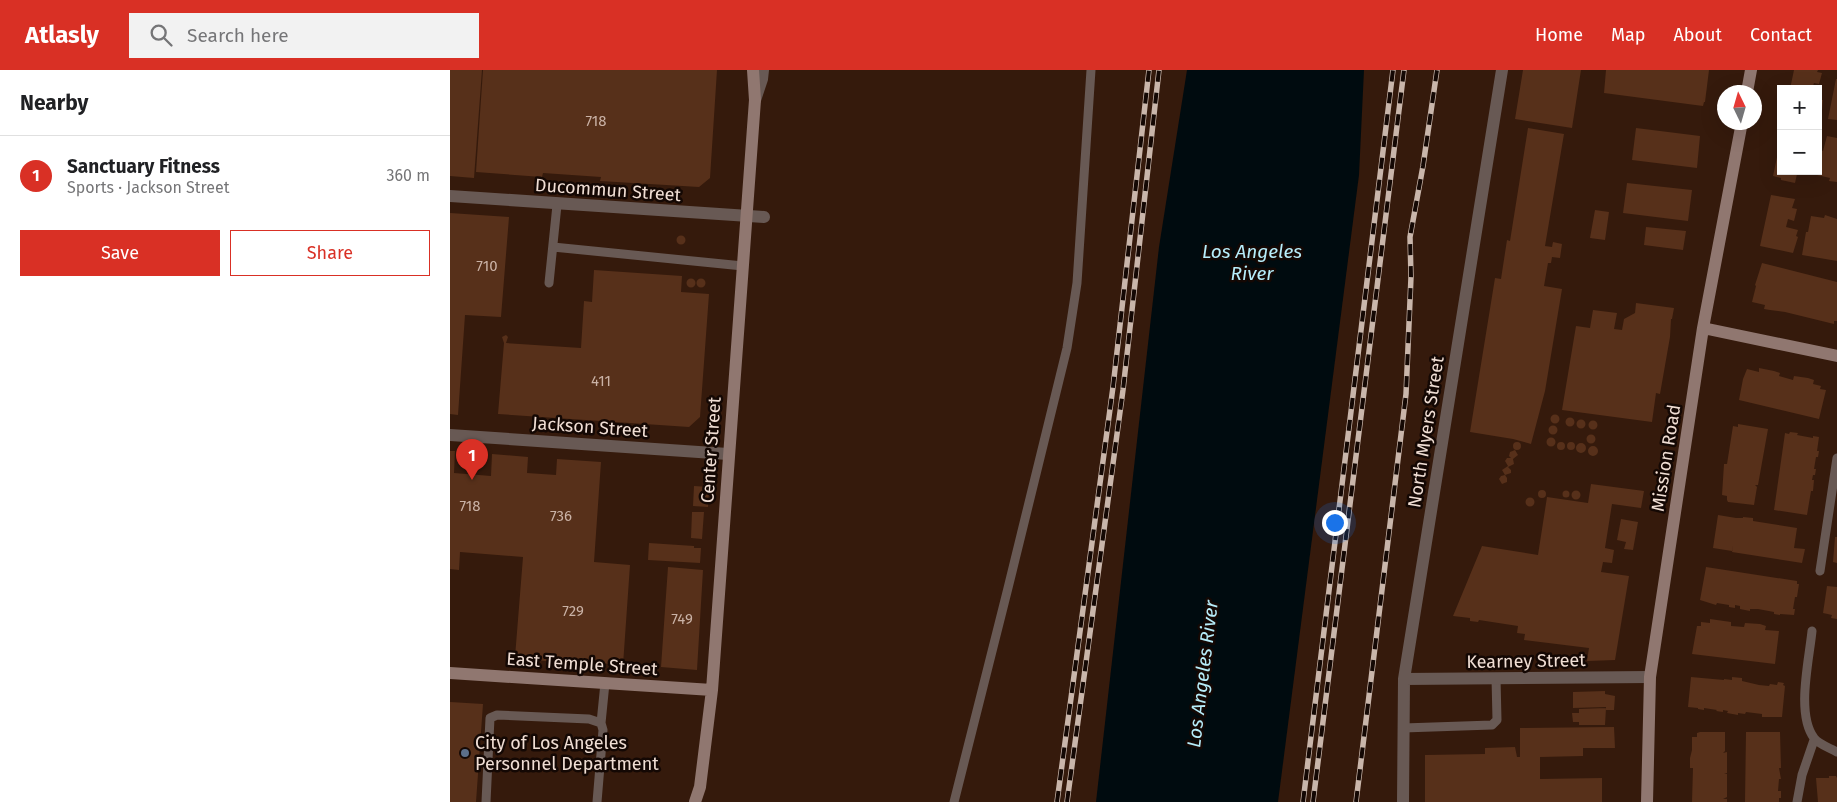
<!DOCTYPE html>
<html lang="en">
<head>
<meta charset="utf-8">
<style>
  :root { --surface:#fff; --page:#f2f2f2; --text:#202124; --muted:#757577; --line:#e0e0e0; --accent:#d93025 }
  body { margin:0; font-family:"Fira Sans",sans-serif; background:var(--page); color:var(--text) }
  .controls { position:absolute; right:15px; top:15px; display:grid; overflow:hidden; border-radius:0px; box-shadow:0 5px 20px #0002 }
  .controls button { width:45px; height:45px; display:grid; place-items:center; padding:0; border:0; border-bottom:1px solid var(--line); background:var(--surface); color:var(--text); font:25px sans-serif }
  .compass { position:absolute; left:1267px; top:15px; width:45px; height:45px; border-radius:50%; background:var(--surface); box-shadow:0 5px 20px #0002; rotate:355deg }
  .you { position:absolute; left:884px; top:452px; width:18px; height:18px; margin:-12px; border:4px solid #fff; border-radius:50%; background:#1a73e8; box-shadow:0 0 0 8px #1a73e833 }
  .badge { display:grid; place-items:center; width:32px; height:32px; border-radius:50%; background:var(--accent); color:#fff; font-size:16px; font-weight:700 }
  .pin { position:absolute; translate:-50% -41px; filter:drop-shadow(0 1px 2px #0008) }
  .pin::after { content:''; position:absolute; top:26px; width:18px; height:15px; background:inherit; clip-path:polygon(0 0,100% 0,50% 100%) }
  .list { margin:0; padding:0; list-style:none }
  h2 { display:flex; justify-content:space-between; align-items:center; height:65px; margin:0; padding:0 20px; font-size:21px }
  h2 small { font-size:16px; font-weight:400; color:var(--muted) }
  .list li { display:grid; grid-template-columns:32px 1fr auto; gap:15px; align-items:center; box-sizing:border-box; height:80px; padding:0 20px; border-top:1px solid var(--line) }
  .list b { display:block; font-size:19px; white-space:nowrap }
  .list p { margin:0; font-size:16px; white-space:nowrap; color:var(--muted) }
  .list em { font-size:16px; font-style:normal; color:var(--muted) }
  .actions { display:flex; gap:10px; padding:15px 20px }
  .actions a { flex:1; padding:11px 0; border:1px solid var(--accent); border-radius:0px; text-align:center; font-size:18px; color:var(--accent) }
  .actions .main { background:var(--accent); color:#fff }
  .icon { flex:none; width:28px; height:28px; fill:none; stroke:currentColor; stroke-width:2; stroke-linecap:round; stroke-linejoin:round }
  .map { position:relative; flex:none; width:1387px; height:732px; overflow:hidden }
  header { display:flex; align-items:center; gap:30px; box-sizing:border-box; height:70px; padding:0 25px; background:var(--accent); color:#fff }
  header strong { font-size:24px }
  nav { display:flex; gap:28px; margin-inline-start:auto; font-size:18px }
  .search { width:350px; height:45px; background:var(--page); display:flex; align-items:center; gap:12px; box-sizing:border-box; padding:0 18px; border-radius:0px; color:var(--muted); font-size:19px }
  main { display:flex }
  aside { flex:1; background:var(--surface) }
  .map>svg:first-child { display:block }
  .water { fill:#000b0f }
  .building { fill:#57301a }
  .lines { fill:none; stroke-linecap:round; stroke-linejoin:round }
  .lane { stroke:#685954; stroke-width:9 }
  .street { stroke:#685954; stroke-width:12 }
  .secondary { stroke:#907770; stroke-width:12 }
  .rail-casing { stroke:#c9b6ab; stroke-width:5.5 }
  .rail { stroke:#140804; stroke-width:4; stroke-dasharray:11; stroke-linecap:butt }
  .service-dot { fill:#5c6f8a; stroke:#140804; stroke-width:2 }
  .labels { text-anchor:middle; stroke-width:5; stroke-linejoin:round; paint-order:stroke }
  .number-label { font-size:15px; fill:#cab2a6 }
  .street-label { font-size:18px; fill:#f0ded4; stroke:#140804 }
  .poi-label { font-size:18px; fill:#f0ded4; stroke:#140804; text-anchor:start }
  .water-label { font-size:19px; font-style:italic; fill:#b7edfa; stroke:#140804 }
</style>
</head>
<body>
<header>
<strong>Atlasly</strong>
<div class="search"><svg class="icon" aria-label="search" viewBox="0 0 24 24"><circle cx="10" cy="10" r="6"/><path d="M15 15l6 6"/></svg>Search here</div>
<nav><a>Home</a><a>Map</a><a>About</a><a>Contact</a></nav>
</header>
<main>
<aside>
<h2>Nearby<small></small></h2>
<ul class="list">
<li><span class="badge">1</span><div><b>Sanctuary Fitness</b><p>Sports · Jackson Street</p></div><em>360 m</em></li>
</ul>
<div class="actions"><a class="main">Save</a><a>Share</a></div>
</aside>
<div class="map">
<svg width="1387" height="732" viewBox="0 0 1387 732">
  <rect width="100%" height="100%" fill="#351a0c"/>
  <path class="water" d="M737,0H914L909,105L828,732H646L709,177Z"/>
  <path class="building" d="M0,0H32L24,108L0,106Z
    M33,0H267L260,108L249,117L150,111L151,107L93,103L92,107L26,102Z
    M1073,0H1131L1122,58L1065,49Z
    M1156,0H1259L1255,32H1254L1253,36L1154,23Z
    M1344,0H1368L1367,2L1372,3L1369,14L1364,13L1362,19H1340Z
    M1386,9H1387V50L1378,49Z
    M1368,30H1373L1372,40H1370L1369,45Z
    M1078,58L1114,64L1095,176L1102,177L1103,172L1112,174L1110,188L1102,187L1101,193H1098L1094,216L1112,219L1095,321L1081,374L1063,369L1020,362L1045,208L1051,209L1057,170L1060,171Z
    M1186,58L1250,66L1247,98L1182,90Z
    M1377,66L1387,68V112L1379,111L1380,108L1367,105L1371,88H1369L1371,80L1373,81Z
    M1330,73L1331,101H1353L1352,104H1347L1345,113L1331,110V108L1323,106Z
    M1177,113L1242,120L1238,151L1173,143Z
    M1321,125L1345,129L1342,138L1347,139L1344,151L1338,149L1336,157L1348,160L1346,166L1348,167L1343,183L1310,176Z
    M1145,140L1159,142L1155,170L1140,168Z
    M0,143L59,147L51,247L15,245L8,345L0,344Z
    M1375,145L1387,149V191L1352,185L1356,162H1358L1361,146L1374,148Z
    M1196,157L1236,161L1233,180L1194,175Z
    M226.5 170a4.5 4.5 0 1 1 9 0a4.5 4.5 0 1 1-9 0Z
    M1312,193L1387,212V251H1384V254L1335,242L1320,240L1314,239L1315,235L1302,232L1306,216L1305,215Z
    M144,200L232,206L231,222L259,224L250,347L239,357L48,344L54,273L52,267L56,265L58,267L56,273L131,278L134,231L142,232Z
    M236.5 213a4.5 4.5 0 1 1 9 0a4.5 4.5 0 1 1-9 0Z
    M246.5 213a4.5 4.5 0 1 1 9 0a4.5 4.5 0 1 1-9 0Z
    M1186,233L1224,238L1222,249H1221L1220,267L1210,324L1206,323L1202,352L1112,340L1126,256L1140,258L1143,240L1167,243L1164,259L1172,260L1174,249L1185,243Z
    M1309,298L1324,301L1330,303L1329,306L1343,310L1344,306L1358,308L1364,310L1363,314L1371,316L1370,319L1376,320L1369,349L1289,330L1293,309L1297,299L1309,302Z
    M1100.5 349a4.5 4.5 0 1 1 9 0a4.5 4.5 0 1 1-9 0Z
    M1115.5 352a4.5 4.5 0 1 1 9 0a4.5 4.5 0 1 1-9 0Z
    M1126.5 354a4.5 4.5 0 1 1 9 0a4.5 4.5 0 1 1-9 0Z
    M1138.5 355a4.5 4.5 0 1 1 9 0a4.5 4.5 0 1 1-9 0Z
    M1288,354L1318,359L1308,415H1305L1307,417L1304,435L1278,432L1277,430V426L1272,425L1274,394H1277L1283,356L1288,357Z
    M1098.5 360a4.5 4.5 0 1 1 9 0a4.5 4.5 0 1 1-9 0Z
    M1340,362L1348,363L1347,365L1363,368V366L1369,367L1367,381H1369L1368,387H1366L1364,399H1366L1365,405H1363L1362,410H1364L1363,421H1361L1357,445L1324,440L1335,363L1339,364Z
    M1136.5 369a4.5 4.5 0 1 1 9 0a4.5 4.5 0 1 1-9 0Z
    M1096.5 372a4.5 4.5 0 1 1 9 0a4.5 4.5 0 1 1-9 0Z
    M1117 376a4 4 0 1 1 8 0a4 4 0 1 1-8 0Z
    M1107 376a4 4 0 1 1 8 0a4 4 0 1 1-8 0Z
    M1063 376a4 4 0 1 1 8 0a4 4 0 1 1-8 0Z
    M1126 378a5 5 0 1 1 10 0a5 5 0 1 1-10 0Z
    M1138 381a5 5 0 1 1 10 0a5 5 0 1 1-10 0Z
    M1065,380L1068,385L1063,389L1064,394L1058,397L1061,400V403L1055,405L1057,408V412L1052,414L1049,409L1051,406L1055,405L1052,400L1058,396L1055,391L1057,388H1061L1059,386L1060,382Z
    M0,381H5L4,403L41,406L42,384L78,387L77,403L106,405L107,389L151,392L144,492L180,495L173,595L137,592V594L69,589V587H65L73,487L10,482L9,500L0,499Z
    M1141,414L1194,421L1191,438L1162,434L1155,478L1164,480L1162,493L1153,492L1151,502L1179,506L1165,590L1137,591L1139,578L1074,570L1075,564L1067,563L1068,556L1029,550L1028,552L1020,551V548L1003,546L1032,476L1088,485L1097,427L1138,433Z
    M244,416L259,417L258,437L243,436Z
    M1088 424a4 4 0 1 1 8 0a4 4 0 1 1-8 0Z
    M1112.5 424a3.5 3.5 0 1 1 7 0a3.5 3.5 0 1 1-7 0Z
    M1121.5 425a4.5 4.5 0 1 1 9 0a4.5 4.5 0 1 1-9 0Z
    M1075.5 432a4.5 4.5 0 1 1 9 0a4.5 4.5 0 1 1-9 0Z
    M242,442H254L252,469L241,468Z
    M1268,445L1286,448H1293V447L1303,448V451L1347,458L1344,478L1355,479L1352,493L1282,482L1283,475L1282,481L1263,478Z
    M1171,449L1188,452L1183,480L1174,479L1176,472L1167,470Z
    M1385,467H1387V493L1383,492Z
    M199,473L244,476V478H251L250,493L198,490Z
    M218,497L253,500L247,600L211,597Z
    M1256,497L1347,511V514H1349L1347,527H1345L1343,539H1345L1344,545L1330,544V545L1324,544V542L1308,539H1300V541L1290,539V536L1285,535V538L1279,537V535L1267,533L1266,535L1250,530Z
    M1377,516L1387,517V549L1381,548L1382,545L1373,543Z
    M1260,549L1281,552V556L1294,557L1295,553L1310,554L1316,556L1315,560L1329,561L1325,594L1242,584L1247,556H1251V552L1260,553Z
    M1241,607L1274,610V609L1282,610V607L1292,608V611L1309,615L1319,616L1320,614L1327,615L1328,612L1334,613L1333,615L1335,616L1332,647H1312V644L1296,642L1295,644L1288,643V645L1277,643L1278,641L1273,640V642L1266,641L1267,640L1254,638V640L1248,639V638L1238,637Z
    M1155,621V624L1165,626L1164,640H1156V637L1123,638V622Z
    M0,632L33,634L26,732H0Z
    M1156,638L1155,655H1129V652H1123L1122,643H1129V639Z
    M1164,657L1165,678H1133V686L1090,687V709L1152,708V732H975V685L1035,684V678L1065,677L1067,687H1070V658Z
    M1250,662H1275V681L1273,683L1277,682V703L1274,704H1277V727L1273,729H1277V732H1242L1243,698H1240V688L1242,680V667H1247V663Z
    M1296,662H1330L1331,698H1329L1331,709H1329L1328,721H1331V728H1329V732H1295Z
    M1379,706H1386L1387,708V732H1368L1366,708H1379Z"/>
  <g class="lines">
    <path class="lane" d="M103,177L293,196
      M99,213L107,135
      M1370,501L1387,388
      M1362,561C1359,591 1346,644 1364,668C1368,674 1380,678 1387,682
      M953,658L1042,655L1047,650L1046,608
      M36,732L40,648L47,645L139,649L151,653
      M147,732L153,660L151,653L155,613
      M504,732L558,518L617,278L627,213L641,0
      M1347,732L1352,705L1364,670"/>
    <path class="street" d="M305,30L312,9L313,0
      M0,126L314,147
      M0,365L278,384
      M954,609L1200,607
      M953,732L954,609L1052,0"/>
    <path class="secondary" d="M1297,22L1301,0
      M1253,258L1387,286
      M0,603L262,620
      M245,732L250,717L262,620L305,30L303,0
      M1197,732L1200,607L1253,258L1292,52"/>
    <g class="rail-casing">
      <path id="rail" d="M607,732L663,317L699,0
        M617,732L673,320L709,0
        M853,732L943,0
        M863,732L954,0
        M906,732L956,324L961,207L960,167L973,96L987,0"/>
    </g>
    <use href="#rail" class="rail"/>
  </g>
  <circle class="service-dot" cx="15" cy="683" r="5"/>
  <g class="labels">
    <g class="number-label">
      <text x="146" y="56">718</text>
      <text x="37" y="201">710</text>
      <text x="151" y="316">411</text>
      <text x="20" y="441">718</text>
      <text x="111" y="451">736</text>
      <text x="123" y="546">729</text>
      <text x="232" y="554">749</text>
    </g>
    <g class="street-label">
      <text transform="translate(158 120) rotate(4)" y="6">Ducommun Street</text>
      <text transform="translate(140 357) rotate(4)" y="6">Jackson Street</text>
      <text transform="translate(976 362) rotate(-81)" y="6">North Myers Street</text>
      <text transform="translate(261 380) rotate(-86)" y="6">Center Street</text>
      <text transform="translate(1216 388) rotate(-81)" y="6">Mission Road</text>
      <text transform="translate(1076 591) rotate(-1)" y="6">Kearney Street</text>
      <text transform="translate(132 594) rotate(4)" y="6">East Temple Street</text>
    </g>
    <g class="poi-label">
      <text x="25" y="679">City of Los Angeles<tspan x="25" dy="21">Personnel Department</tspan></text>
    </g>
    <g class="water-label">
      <text x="802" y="188">Los Angeles<tspan x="802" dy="22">River</tspan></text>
      <text transform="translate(752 604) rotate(-83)" y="7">Los Angeles River</text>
    </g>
  </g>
</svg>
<div class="controls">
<button>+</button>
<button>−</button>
</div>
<svg class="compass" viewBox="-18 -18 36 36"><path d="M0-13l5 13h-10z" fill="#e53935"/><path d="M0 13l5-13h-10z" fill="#757577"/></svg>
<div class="you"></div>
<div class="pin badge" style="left:22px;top:410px">1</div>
</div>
</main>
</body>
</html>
